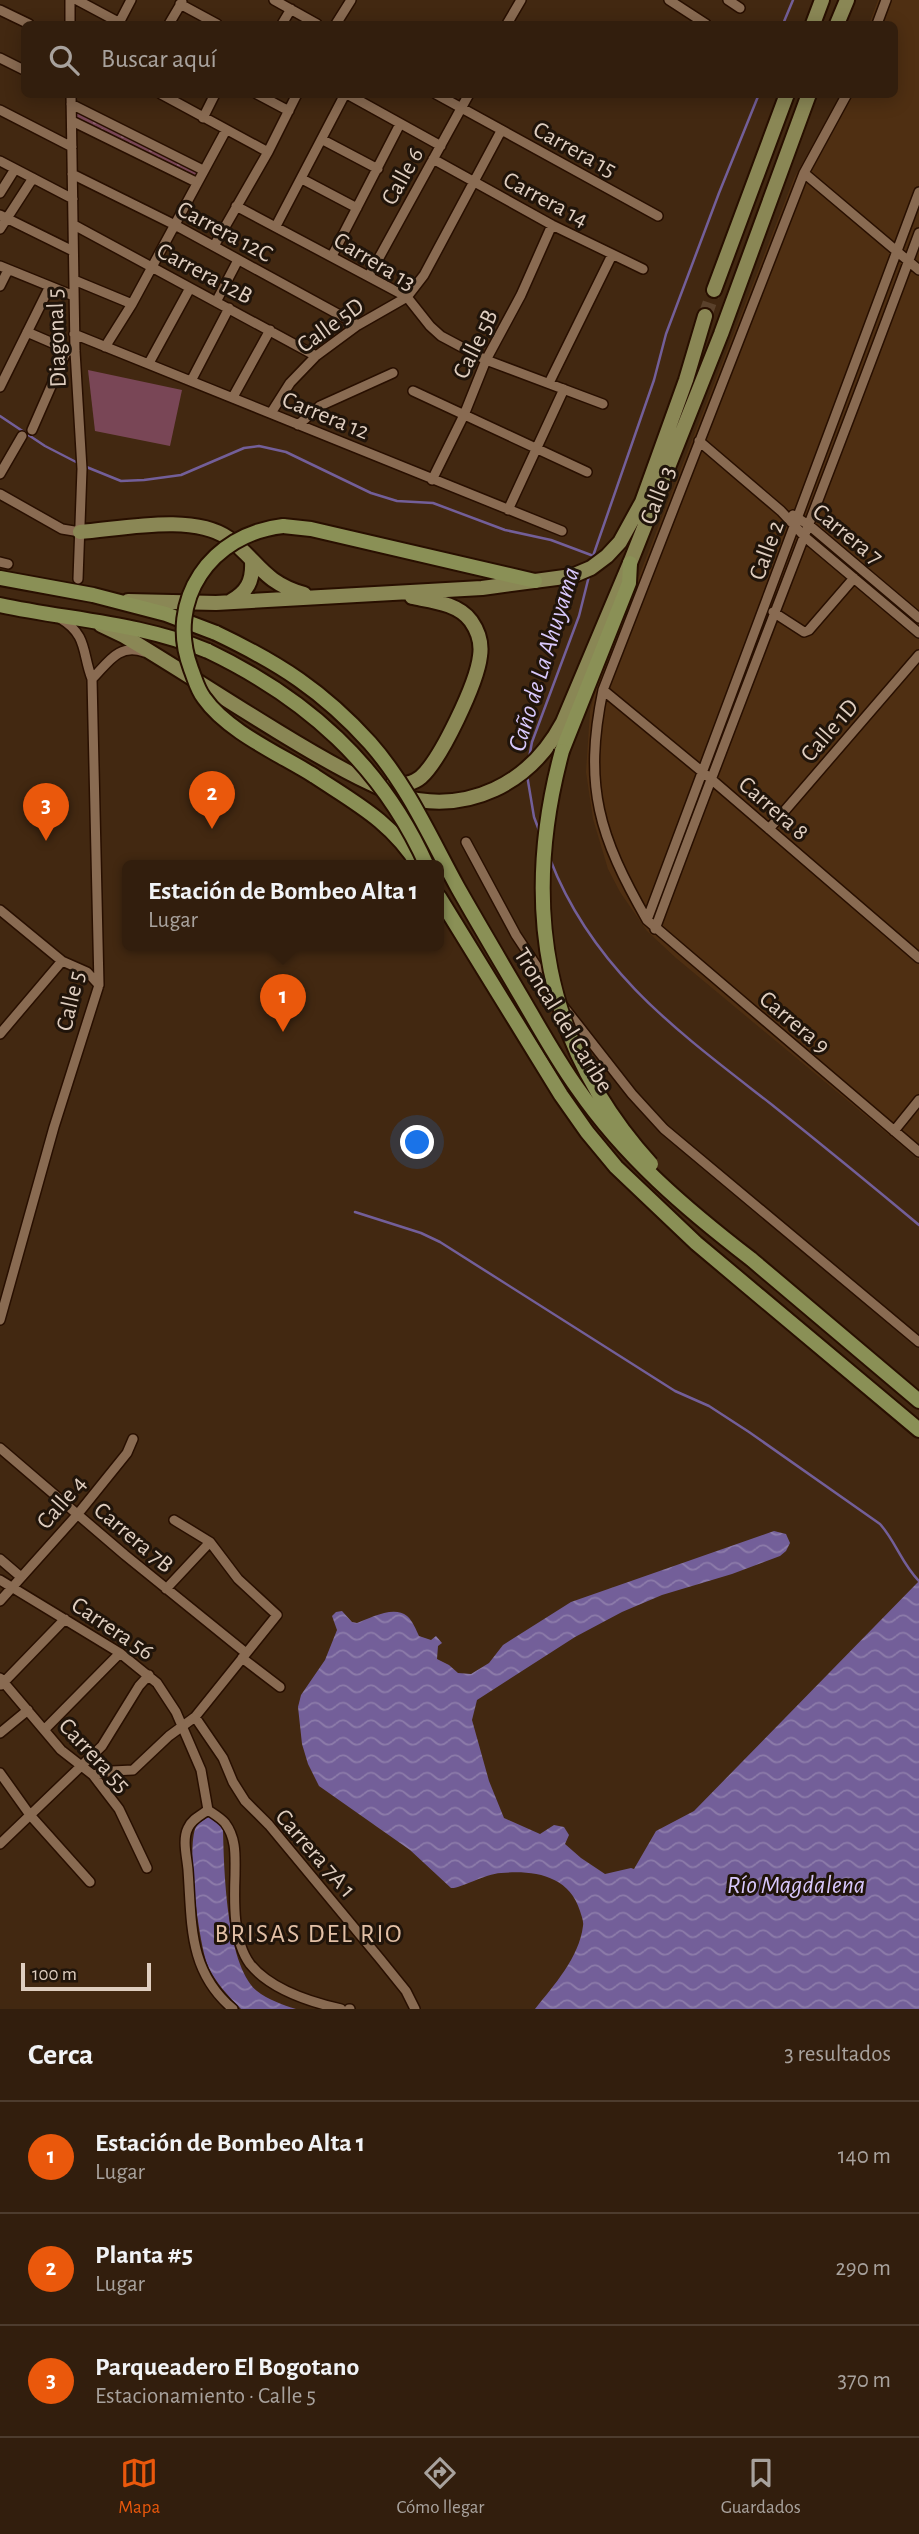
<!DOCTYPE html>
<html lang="es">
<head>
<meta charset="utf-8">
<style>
  :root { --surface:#321e0d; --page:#3d2b1b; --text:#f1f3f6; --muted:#a8a29d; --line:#4d3c2e; --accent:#ea580c }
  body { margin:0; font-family:"Alegreya Sans",sans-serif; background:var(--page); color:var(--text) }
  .scale { position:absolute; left:21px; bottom:18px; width:130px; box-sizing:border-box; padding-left:7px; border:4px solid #dfcec0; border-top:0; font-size:19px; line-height:24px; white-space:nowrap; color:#dfcec0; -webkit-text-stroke:5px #20140a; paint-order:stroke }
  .you { position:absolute; left:418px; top:1143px; width:24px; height:24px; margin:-18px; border:5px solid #fff; border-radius:50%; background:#1a73e8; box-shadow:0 0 0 10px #1a73e833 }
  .badge { display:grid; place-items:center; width:46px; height:46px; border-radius:50%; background:var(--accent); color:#fff; font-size:23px; font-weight:700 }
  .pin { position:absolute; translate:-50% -58px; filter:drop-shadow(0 2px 4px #0008) }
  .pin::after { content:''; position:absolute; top:37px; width:24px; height:21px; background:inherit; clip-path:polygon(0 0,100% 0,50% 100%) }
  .popup { position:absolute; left:122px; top:860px; width:322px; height:91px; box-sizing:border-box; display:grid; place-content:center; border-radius:10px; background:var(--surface); filter:drop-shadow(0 2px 5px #0005); font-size:23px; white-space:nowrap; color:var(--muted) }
  .popup b { font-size:26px; color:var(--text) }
  .popup::after { content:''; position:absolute; left:50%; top:100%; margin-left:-14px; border:14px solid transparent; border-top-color:var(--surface) }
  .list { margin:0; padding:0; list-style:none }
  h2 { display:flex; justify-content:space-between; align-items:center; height:91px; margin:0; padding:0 28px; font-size:30px }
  h2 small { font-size:23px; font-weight:400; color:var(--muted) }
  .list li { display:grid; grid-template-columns:46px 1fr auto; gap:21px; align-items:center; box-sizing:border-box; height:112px; padding:0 28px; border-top:2px solid var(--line) }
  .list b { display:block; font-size:26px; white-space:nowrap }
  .list p { margin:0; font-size:23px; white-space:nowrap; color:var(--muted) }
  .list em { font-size:23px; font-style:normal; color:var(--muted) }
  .icon { flex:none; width:38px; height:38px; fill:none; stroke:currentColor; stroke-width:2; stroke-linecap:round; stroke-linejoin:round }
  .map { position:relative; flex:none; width:919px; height:2009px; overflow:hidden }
  .search { position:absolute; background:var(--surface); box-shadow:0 4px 18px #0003; left:21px; right:21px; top:21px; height:77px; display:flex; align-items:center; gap:18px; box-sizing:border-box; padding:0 24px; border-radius:10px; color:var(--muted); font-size:26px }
  .sheet { height:427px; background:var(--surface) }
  nav { display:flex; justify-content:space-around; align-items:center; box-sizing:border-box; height:98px; border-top:2px solid var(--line); background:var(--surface); font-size:19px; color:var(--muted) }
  nav a { display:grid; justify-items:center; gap:4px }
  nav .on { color:var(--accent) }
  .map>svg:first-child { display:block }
  .built { fill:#4f2f12 }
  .grass { fill:url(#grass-dots) }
  .garden { fill:#794656 }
  .water { fill:url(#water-waves) }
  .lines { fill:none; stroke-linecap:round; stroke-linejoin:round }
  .stream { stroke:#735f99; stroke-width:2.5 }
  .primary-tunnel { stroke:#5a412b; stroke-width:14; stroke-dasharray:14 7; stroke-linecap:butt }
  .minor-casing { stroke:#280f00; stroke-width:12 }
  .primary-casing { stroke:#280f00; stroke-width:18 }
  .trunk-casing { stroke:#280f00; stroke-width:18 }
  .minor { stroke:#896b52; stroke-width:9 }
  .primary { stroke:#8a8755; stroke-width:14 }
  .trunk { stroke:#8a9056; stroke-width:14 }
  .trunk-bridge-casing { stroke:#280f00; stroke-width:18; stroke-linecap:butt }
  .trunk-bridge { stroke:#8a9056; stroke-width:14 }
  .labels { text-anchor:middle; stroke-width:6; stroke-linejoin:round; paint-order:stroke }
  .street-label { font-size:24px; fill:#dfcec0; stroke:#20140a }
  .water-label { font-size:26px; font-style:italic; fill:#d8c8fc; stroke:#20140a }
  .neighbourhood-label { font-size:26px; letter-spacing:2px; fill:#e2c0a6; stroke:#20140a }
</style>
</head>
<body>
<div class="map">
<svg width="919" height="2009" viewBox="0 0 919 2009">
  <defs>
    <pattern id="grass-dots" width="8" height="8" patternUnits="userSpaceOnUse" patternTransform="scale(1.75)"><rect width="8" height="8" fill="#794656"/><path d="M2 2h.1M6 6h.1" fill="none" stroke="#8c606c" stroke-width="1.8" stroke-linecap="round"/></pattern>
    <pattern id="water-waves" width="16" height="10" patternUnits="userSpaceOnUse" patternTransform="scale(1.75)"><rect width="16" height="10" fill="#735f99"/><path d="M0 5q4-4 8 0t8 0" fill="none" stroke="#8d7caa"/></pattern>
  </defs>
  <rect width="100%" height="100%" fill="#422811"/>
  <path class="built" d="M878,0H919V1160L676,958L647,931L620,892L608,869L593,819L586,772L590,711L598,681L794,178L840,95L894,94V24H869Z"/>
  <path class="grass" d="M77,112L200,170L195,179L76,120Z"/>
  <path class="garden" d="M88,370L182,390L170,446L95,431Z"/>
  <path class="water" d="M774,1531L786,1534L790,1543L786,1551L780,1556L732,1574L662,1595L622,1612L575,1637L477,1700L472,1720L489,1781L504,1818L540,1834L554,1825L564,1827L569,1835L565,1844L581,1858L605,1874L631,1868L634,1869L656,1831L694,1811L919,1581V2009H535C554,1985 579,1958 583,1926C584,1921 581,1915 580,1911C569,1875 533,1870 501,1873C484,1874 460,1889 451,1888L410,1850L319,1786L308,1764L302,1744L298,1707L301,1695L325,1660L337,1630L332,1616L336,1612L342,1611L352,1622L357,1623C370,1618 394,1605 407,1616C413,1621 416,1630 419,1636L431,1640L436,1636L442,1643L438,1646L437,1659L449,1665L458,1673L471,1674L489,1663L503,1645L571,1602Z
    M209,1817L219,1823L223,1830C224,1868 226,1965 257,1991C267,1999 283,2005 296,2009H241C229,1997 215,1982 208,1966C199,1945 186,1846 196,1827C198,1823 205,1819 209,1817Z"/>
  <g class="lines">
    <path class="stream" d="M783,24L793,0
      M0,416L45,446L78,463
      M84,466L121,481L144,480L181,475L244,448L259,446L286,452L371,493L397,501L433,503L505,530L551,540L591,555
      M592,559L654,380L666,334L719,193L759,94
      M529,758L532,742L579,616L589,576
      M527,775L534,817L540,833
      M550,859C593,971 680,1033 771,1104C821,1144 870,1184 919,1225
      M355,1212L421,1233L440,1242L675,1391L709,1406L749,1432L880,1524C896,1542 902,1564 919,1581"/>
    <path class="primary-tunnel" d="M705,316L714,290"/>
    <g class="minor-casing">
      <path id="minor" d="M77,0L122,24
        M274,0L317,24
        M669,0L706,24
        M728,0L740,8
        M180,4L217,24
        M0,10L29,24
        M119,23L131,0
        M70,24V0
        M169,24L182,2
        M282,24L291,9
        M336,24L351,0
        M507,24L521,0
        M877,24L886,0
        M0,58L24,70
        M71,94L75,351L82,469L78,579
        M161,94L268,152
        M257,94L289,111
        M347,94L441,146
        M436,94L658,216
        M847,94L804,173L603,690C583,787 599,836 647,920L919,1152
        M71,104L203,170
        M0,110L72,147
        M203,118L215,94
        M72,121L196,182
        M323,140L378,169
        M433,159L552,225L643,269
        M0,161L73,199
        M804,173L919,270
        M72,174L175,225L358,325
        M302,179L357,208
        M0,193L15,169
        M236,206L407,297L430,326L441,336L486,360L603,404
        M0,215L73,251
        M74,225L316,356
        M276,226L345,94
        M0,229L33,178
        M214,246L268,152L297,94
        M332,256L400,124
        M0,266L74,296
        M369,276L469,94
        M74,280L132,304
        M0,286L8,270
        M216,302L238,260
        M27,332L71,351
        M74,334L562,531
        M105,347L132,304L226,130
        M149,363L190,288
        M191,381L229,308
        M549,383L612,255
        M0,387L49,288
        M413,391L587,472
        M233,397L270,330
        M271,413L290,383L316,356L358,325L407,297L424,275L501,131
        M298,425L320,406L393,373
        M32,430L67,350
        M699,441L781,511L805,537L919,633
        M0,474L22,436
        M432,480L464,415L486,360L521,295L552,225
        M0,494L62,529L80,532
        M508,510L564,389
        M793,515L810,526L919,618
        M0,562L8,564
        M773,612L804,632L809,630L854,578
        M92,679C108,663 118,643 144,652
        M603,690L711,779L919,958
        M769,829L919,655
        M466,842L516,935L553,991
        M0,910L62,961L87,972L99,985
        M647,920L919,192
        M655,929C741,696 833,466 919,233
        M563,1006L632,1094L664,1129L919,1342
        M0,1034L62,961
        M894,1131L919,1100
        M0,1320L54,1127L99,985L92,679C82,654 88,635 61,619
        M0,1448L125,1555L246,1653
        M0,1559L21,1577
        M0,1580L120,1653L157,1683L176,1712L201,1770L208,1810
        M166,1589L210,1542
        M0,1601L77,1515L127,1453L133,1439
        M242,1658L280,1687
        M0,1678L61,1750L93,1775L119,1809L147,1868
        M1,1685L65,1619
        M195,1717L223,1758L233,1782L245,1801L269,1825L381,1960L406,1991L415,2009
        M45,1729L120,1653
        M0,1733L28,1710
        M0,1773L30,1815L90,1882
        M93,1775L112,1771L133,1770L169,1736L195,1717L277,1615L238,1579L210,1542L174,1520
        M208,1810C214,1814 221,1818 225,1823C237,1839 235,1857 235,1875C234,1902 233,1941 250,1964C271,1990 310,2002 341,2009
        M208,1810C201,1815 192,1819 188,1828C182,1840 187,1857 188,1870C192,1924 188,1971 233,2009
        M0,1844L102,1746L139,1686L149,1675
        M349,2009H350"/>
    </g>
    <g class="primary-casing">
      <path id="primary" d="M813,24L822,0
        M837,24L847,0
        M714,290L787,94
        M80,532C121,529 193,513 228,538C258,560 262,582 304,594
        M128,601L216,603L482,588L572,576L591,568L607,556L620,542L642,502L686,380L705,316
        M231,601C247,592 253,581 252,562
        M101,625L124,636C176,667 226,700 277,731C308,750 338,768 370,783C379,787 389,793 399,796C468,815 530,784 563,722L630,563L721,334L809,94
        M391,786C401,785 413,784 421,777C441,759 477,683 480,656C482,643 478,631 471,621C458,603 431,601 412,597"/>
    </g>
    <g class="trunk-casing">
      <path id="trunk" d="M283,526L311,529L535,581
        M0,578L93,595L166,614L216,633
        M0,605C70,620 141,623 208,651
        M562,751L629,583L630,563
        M313,775C355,803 391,821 419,866
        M439,897L561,1095L587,1132L616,1167L696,1243L919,1430
        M751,1259L919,1401"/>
    </g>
    <use href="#minor" class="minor"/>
    <use href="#primary" class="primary"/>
    <use href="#trunk" class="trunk"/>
    <g class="trunk-bridge-casing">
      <path id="trunk-bridge" d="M283,526C211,534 165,600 191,669C195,679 197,689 204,698C227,731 279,754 313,775
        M216,633C279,663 323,691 370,743C408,786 431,839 458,888C479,925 501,962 522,998C540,1029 557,1060 578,1089C625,1157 686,1209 751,1259
        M208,651C306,698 382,765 427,866
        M562,751C521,903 543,1045 651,1164"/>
    </g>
    <use href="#trunk-bridge" class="trunk-bridge"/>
  </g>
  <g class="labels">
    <g class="street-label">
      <text transform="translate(575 149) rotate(29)" y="8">Carrera 15</text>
      <text transform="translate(402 176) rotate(-61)" y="8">Calle 6</text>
      <text transform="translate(546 199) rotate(28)" y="8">Carrera 14</text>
      <text transform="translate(225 231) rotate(28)" y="8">Carrera 12C</text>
      <text transform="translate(375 261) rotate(31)" y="8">Carrera 13</text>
      <text transform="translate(205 273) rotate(28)" y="8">Carrera 12B</text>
      <text transform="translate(330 325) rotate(-36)" y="8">Calle 5D</text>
      <text transform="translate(56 338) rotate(-92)" y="8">Diagonal 5</text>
      <text transform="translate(475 344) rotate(-64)" y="8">Calle 5B</text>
      <text transform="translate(326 415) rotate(22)" y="8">Carrera 12</text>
      <text transform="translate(657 495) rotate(-69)" y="8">Calle 3</text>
      <text transform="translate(848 534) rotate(39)" y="8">Carrera 7</text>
      <text transform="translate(766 550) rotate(-70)" y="8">Calle 2</text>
      <text transform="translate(829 730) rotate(-49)" y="8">Calle 1D</text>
      <text transform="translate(774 808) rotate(41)" y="8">Carrera 8</text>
      <text transform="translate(70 1001) rotate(-77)" y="8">Calle 5</text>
      <text transform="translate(564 1020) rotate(58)" y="8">Troncal del Caribe</text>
      <text transform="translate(795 1022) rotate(40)" y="8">Carrera 9</text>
      <text transform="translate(61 1502) rotate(-49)" y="8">Calle 4</text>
      <text transform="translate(134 1537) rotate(40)" y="8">Carrera 7B</text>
      <text transform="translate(113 1628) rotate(34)" y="8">Carrera 56</text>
      <text transform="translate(95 1755) rotate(47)" y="8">Carrera 55</text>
      <text transform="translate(316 1853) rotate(49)" y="8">Carrera 7A 1</text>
    </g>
    <g class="water-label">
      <text transform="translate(543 659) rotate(-73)" y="9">Caño de La Ahuyama</text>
      <text x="796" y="1893">Río Magdalena</text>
    </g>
    <g class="neighbourhood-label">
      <text x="309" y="1942">BRISAS DEL RIO</text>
    </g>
  </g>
</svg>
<div class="scale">100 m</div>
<div class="you"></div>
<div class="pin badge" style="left:283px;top:1032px">1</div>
<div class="popup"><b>Estación de Bombeo Alta 1</b>Lugar</div>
<div class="pin badge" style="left:212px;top:829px">2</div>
<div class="pin badge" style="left:46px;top:841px">3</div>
<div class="search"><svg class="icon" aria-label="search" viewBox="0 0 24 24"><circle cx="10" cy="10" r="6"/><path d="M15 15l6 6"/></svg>Buscar aquí</div>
</div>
<section class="sheet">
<h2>Cerca<small>3 resultados</small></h2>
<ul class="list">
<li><span class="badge">1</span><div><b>Estación de Bombeo Alta 1</b><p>Lugar</p></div><em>140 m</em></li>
<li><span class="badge">2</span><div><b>Planta #5</b><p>Lugar</p></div><em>290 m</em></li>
<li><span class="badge">3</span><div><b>Parqueadero El Bogotano</b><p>Estacionamiento · Calle 5</p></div><em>370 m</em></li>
</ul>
</section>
<nav>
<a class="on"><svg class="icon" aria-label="map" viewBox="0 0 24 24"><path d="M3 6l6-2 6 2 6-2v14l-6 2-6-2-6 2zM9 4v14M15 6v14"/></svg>Mapa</a>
<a><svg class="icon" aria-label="directions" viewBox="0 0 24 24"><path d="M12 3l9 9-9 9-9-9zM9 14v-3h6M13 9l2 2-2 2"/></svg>Cómo llegar</a>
<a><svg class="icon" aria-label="saved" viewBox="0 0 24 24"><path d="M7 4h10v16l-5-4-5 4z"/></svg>Guardados</a>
</nav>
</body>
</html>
